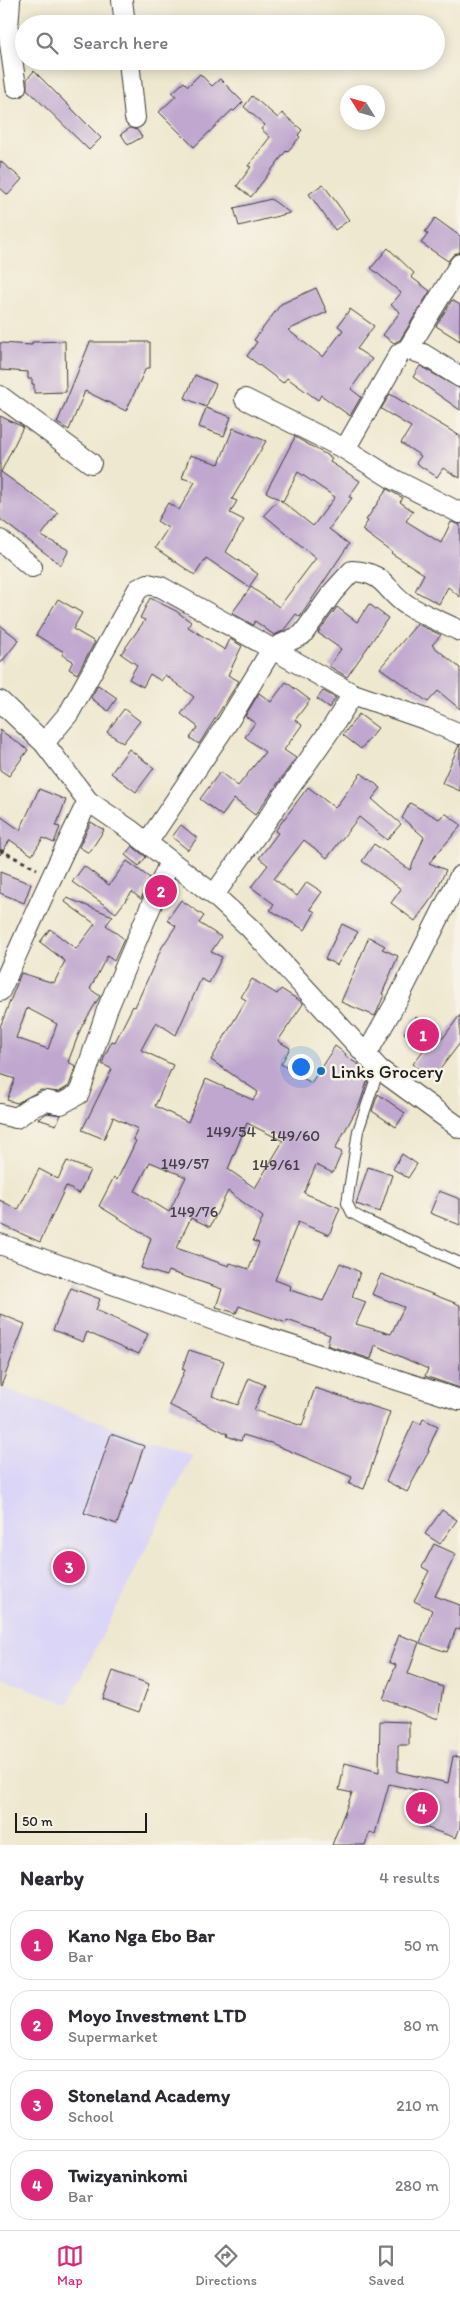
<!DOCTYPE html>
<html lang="en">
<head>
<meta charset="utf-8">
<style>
  :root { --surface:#fff; --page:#f2f2f3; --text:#2b2b33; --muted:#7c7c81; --line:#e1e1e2; --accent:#db2777 }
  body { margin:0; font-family:Itim,sans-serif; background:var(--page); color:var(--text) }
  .compass { position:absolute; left:340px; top:85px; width:45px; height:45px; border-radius:50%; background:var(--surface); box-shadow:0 2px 12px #0003; rotate:307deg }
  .scale { position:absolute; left:15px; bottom:12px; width:132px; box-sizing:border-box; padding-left:5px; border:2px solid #1c1c1c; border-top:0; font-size:14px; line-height:18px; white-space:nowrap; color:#1c1c1c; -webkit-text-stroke:4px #f7f3e8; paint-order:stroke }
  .you { position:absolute; left:300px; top:1066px; width:18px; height:18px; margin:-12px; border:4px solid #fff; border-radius:50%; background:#1a73e8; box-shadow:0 0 0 8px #1a73e833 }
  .badge { display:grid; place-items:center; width:32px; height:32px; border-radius:50%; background:var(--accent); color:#fff; font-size:16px; font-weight:700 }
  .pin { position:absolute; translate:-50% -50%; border:2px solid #fff; box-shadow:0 1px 5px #0006 }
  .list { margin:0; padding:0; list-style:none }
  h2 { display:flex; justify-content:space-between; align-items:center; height:65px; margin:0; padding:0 20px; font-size:21px }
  h2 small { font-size:16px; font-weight:400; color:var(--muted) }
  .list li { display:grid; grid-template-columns:32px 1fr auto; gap:15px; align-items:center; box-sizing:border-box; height:70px; margin:0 10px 10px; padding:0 10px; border:1px solid var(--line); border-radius:20px }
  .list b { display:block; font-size:19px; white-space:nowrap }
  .list p { margin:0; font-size:16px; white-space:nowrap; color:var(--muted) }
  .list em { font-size:16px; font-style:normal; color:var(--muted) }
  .icon { flex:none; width:28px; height:28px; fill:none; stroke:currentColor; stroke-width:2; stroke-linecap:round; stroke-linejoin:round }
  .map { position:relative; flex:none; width:460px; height:1845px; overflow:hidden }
  .search { position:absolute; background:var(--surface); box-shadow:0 2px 12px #0003; left:15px; right:15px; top:15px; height:55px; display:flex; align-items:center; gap:12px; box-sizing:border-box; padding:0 18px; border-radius:28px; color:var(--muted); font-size:19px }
  .sheet { height:385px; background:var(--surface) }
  nav { display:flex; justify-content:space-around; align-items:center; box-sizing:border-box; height:70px; border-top:1px solid var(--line); background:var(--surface); font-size:14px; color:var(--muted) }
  nav a { display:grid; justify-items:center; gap:2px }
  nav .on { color:var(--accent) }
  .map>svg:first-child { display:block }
  .built { fill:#dbd6f7 }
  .building { fill:#c0a7cf; fill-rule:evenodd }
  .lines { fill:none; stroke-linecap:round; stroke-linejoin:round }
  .lane-casing { stroke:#3c3b37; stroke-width:12 }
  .street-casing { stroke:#3c3b37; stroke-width:22 }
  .path { stroke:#3c3b37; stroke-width:3; stroke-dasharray:4 4; stroke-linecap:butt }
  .lane { stroke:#fff; stroke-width:10 }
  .street { stroke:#fff; stroke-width:20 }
  .poi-dot { fill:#1f6fb2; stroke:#f7f3e8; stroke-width:2 }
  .labels { text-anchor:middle; stroke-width:5; stroke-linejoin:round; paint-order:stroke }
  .number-label { font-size:16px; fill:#453f49 }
  .poi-label { font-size:19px; fill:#1c1c1c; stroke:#f7f3e8; text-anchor:start }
</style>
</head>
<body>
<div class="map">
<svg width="460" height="1845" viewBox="0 0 460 1845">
  <rect width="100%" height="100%" fill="#f7f3e8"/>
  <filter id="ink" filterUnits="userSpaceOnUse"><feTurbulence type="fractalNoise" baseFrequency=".02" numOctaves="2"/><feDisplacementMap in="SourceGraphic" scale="10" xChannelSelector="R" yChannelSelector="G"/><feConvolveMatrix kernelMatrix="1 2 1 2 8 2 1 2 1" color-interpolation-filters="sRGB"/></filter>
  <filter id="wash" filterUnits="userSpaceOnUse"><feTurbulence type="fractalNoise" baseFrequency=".0096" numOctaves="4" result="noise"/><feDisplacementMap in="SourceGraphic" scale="20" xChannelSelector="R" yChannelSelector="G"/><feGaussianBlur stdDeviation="1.12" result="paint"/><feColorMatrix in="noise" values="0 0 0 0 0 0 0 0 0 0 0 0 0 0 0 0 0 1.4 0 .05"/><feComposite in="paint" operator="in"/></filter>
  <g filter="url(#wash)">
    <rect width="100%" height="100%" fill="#efe8d0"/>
    <path class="built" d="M0,1387L193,1455L68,1704L0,1678Z"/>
    <g id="blocks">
      <path class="building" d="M34,71L101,138L89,150L27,89V79Z
        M200,74L212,86L220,79L243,102L234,111L232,110L194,147L159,112L176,96L172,93L184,82L188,86Z
        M252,96L278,118L282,113L302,130L298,135L300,137L287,152L286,151L251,197L237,186L251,167L248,166L270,137L261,129L265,125L244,107Z
        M130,128L137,130L142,137L128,145L121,134Z
        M0,161L22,179L8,195L0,188Z
        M323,184L349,220L335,230L309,194Z
        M271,199L290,213L239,226L234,208Z
        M435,218L460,236V252L454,254L448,261L421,243L428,234L425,232Z
        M388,248L414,273L411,277L430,291L400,340L394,343L383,335L400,312L391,305L401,293L371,268Z
        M316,288L327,312L288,330L323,357L343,330L338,326L350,309L374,326L357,349L372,359L351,389L361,397L350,416L321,395L318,400L287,378L283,383L247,356L257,342L254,340L281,304Z
        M452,300L460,305V341L436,326Z
        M65,341L66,392L34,393V384H32V379H28V372L0,370V343L32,345V342Z
        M90,342H150V368H146L126,411L85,391L69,430L57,423Z
        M420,366L460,389V410L413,377Z
        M195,375L216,384L206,407L185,398Z
        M390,394L460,436V478L443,468L437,477L416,463L421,456L401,443L411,427L381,409Z
        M206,408L231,417L224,436L199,427Z
        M0,416L23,427L1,472L58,513L41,536L69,550L61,565L0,519Z
        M233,428L266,441L232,499L237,501L230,513L244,520L226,552L258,574L249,587L206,558L195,575L155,548L168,528L157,521L168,503L179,510L195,482L182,478L190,455L219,464Z
        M295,437L332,458L330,462L360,481L349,497L352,498L329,529L349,544L300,617L296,614L283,631L274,635L255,621L253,625L232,613L251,587L279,607L316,558L264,515L279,499L266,492ZM298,472L335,497L313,526L280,500L283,501Z
        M387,489L403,498L400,502L413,511L406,521L441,543L451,522L460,525V597L448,587L439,604L415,591L424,574L391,553L392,552L362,530L368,521L366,520Z
        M150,598L176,611L191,622L188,627L225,650L230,639L242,646L228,675L239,681L199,744L190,738L198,727L181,714L194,697L165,675L161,681L150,674L143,687L129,679L137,665L121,654L145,620L140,618Z
        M58,599L82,613L73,629L95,642L77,674L69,669L73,661L62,655L64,652L36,635Z
        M369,604L388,618L347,677L329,666L341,649L318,633L337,607L357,622Z
        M417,624L441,635L432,645L460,668V709L438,691L428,702L380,668Z
        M0,625L19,640L0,664Z
        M286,682L310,700L295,720L302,725L284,750L296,758L255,815L234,799L222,816L200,799L220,772L238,786L265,752L245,737L255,723L245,716L259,693L271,702Z
        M98,685L117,698L108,711L91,698Z
        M323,691L336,698L329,708L317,699Z
        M124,709L140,721L123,743L107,732Z
        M359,714L378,728L361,749L343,735Z
        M0,730L28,750L9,776L0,770Z
        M459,745L460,746V791L442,783Z
        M129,749L154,768L136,792L111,773Z
        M361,773L381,788L372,799L401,824L387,840L359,817L327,858L304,840L274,879L297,896L307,882L322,892L310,909L315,912L305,930L270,910L274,904L251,887L268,865L259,858L278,833L275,831L308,787L335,808Z
        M39,789L66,800L56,826L60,827L54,843L43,838L32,855L10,840L0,855V816L20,830Z
        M410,803L439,819L445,813L460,824V827L429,863L446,870L434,895L415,921L391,903L401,889L362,861L374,844L410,870L424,837L402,818Z
        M91,822L104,830L89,853L79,847Z
        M181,825L197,838L188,850L172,837Z
        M132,846L146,857L139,866L125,855Z
        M127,861L150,878L141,899L132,892L116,913L72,882L84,866L109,885Z
        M0,872L31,884L24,903L0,893Z
        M67,898L113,916L106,925L124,939L114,961L107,956L90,989L100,996L81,1028L68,1062L76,1066L69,1086L59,1092L41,1090L17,1103L7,1100L15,1079L0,1074V1027L21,973L54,983L65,961L40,942L50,929L76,949L95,924L65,902ZM27,1008L57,1024L48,1049L16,1038Z
        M181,900L204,916L199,923L221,937L211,952L222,957L209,983L201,979L176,1035L156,1022L141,1050L173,1065L155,1106L188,1122L206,1079L253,1100L258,1092L211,1060L246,1000L241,997L252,979L277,994L281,989L302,1002L303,1004L278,1041L290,1048L281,1064L311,1083L335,1046L346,1054L345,1056L359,1065L369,1076L360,1103L335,1149L342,1152L333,1173L316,1165L304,1193L340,1208L329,1235L298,1222L275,1280L291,1286L290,1290L323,1301L340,1263L360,1272L352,1297L366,1302L356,1324L391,1334L404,1307L372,1294L381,1274L460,1305V1388L425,1376L428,1369L375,1345L371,1359L327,1345L330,1335L287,1320L286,1323L270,1317L239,1306L236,1313L216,1307L222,1289L168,1271L166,1276L141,1268L151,1238L99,1206L114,1177L117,1180L136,1141L133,1139L138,1129L113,1117L104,1139L82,1130L112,1069L102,1064L105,1055L112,1041L115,1042L133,1006L135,1007L162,947L176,926L167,920ZM247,1123L283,1141L255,1188L228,1169ZM150,1162L186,1177L169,1212L135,1191ZM228,1191L263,1217L253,1241L259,1243L249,1269L230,1263L229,1266L176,1248L191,1218L210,1227Z
        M342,924L358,932L337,965L325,959Z
        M369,937L385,946L382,949L398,956L382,994L384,995L375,1016L341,1002Z
        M460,1015V1043L438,1072L435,1069L429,1077L413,1064L425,1048L404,1033L416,1017L443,1038Z
        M378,1094L405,1113L396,1127L372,1111Z
        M47,1113L61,1115L56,1125L38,1119Z
        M402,1154L417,1164L408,1178L393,1169Z
        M67,1161L90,1170L79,1194L66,1186L40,1242L0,1224V1200L18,1210L39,1169L58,1179Z
        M368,1167L392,1175L380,1212L356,1204Z
        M439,1191L460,1199V1225L430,1213Z
        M71,1288L100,1299L96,1310L148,1334L139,1354L129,1350V1351L87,1332L83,1342L53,1330Z
        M0,1314L25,1324L1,1386L0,1385Z
        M189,1350L224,1361L212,1396L238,1405L249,1378L265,1385L254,1410L302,1426L315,1388L390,1412L364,1489L349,1484L352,1477L271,1443L243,1435L241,1441L227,1436L228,1434L169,1405L185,1370L182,1369Z
        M423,1419L438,1426L428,1450L429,1451L407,1492L386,1481L414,1421L421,1424Z
        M111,1434L144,1446L117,1524L84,1513Z
        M442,1510L457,1520L440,1544L425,1534Z
        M434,1544L456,1554L435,1596L460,1605V1630L456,1629L447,1652L420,1643L432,1610L414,1601L429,1571L422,1567Z
        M399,1635L419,1642L408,1674L443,1687L438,1719L383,1699L396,1665L389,1662Z
        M113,1671L149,1684L139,1712L103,1699Z
        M380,1721L409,1722V1745H398V1772L448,1783L453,1756L460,1757V1827L456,1838L419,1825L425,1792L389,1784L375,1834L370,1832L365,1845H332L352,1793L339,1790L345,1763L379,1772Z"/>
    </g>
  </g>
  <g filter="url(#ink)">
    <use href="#blocks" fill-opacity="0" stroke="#3c3b37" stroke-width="1"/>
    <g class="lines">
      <g class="lane-casing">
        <path id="lane" d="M379,1069L358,1131L347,1203L352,1213L365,1220L460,1263"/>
      </g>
      <g class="street-casing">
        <path id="street" d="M10,0L8,29L16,87
          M122,0L125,24
          M129,61L135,118
          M408,349L460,264
          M0,396L91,463
          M245,399L345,449L393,479L460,513
          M345,449L400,353L408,349L423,354L460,377
          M0,540L32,567
          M0,701L44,743L88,801L129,829L214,895L250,928L379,1069L460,1128
          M44,743L69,713L138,589L148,584L161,587L353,694L425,719L460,734
          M147,843L228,722L272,649L302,635L333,592L352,571C387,573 383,589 407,605C423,615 443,622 460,631
          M214,895L333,726L353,694
          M0,991C29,927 57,863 88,801
          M366,1055L399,997L460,876
          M0,1114L16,1118L32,1107L46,1101L61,1104L79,1094L107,1010L170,861
          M0,1244L239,1329L460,1400"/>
      </g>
      <path class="path" d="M0,850L37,869"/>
      <use href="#lane" class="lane"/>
      <use href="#street" class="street"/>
    </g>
  </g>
  <circle class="poi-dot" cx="321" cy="1071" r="5"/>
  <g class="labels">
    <g class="number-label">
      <text x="231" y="1137">149/54</text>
      <text x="295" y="1141">149/60</text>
      <text x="185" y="1169">149/57</text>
      <text x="276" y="1170">149/61</text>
      <text x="194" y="1217">149/76</text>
    </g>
    <g class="poi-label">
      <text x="331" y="1078">Links Grocery</text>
    </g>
  </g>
</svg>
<svg class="compass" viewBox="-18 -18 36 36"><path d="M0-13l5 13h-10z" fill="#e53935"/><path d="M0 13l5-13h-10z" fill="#7c7c81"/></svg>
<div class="scale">50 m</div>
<div class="you"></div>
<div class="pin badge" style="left:423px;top:1035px">1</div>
<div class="pin badge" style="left:161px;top:891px">2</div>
<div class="pin badge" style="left:69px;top:1567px">3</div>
<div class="pin badge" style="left:422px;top:1808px">4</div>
<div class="search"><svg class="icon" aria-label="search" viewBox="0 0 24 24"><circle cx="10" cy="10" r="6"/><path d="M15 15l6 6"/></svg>Search here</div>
</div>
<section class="sheet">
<h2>Nearby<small>4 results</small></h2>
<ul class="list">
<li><span class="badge">1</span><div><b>Kano Nga Ebo Bar</b><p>Bar</p></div><em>50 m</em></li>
<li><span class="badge">2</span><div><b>Moyo Investment LTD</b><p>Supermarket</p></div><em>80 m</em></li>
<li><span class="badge">3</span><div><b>Stoneland Academy</b><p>School</p></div><em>210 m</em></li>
<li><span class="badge">4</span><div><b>Twizyaninkomi</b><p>Bar</p></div><em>280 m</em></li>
</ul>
</section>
<nav>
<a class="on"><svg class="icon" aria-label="map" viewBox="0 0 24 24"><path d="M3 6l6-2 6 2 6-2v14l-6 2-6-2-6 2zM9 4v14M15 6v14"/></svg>Map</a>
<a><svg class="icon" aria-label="directions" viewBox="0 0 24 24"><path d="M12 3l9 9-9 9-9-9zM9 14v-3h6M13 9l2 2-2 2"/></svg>Directions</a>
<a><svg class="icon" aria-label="saved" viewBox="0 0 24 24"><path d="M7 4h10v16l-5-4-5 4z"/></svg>Saved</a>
</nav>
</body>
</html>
